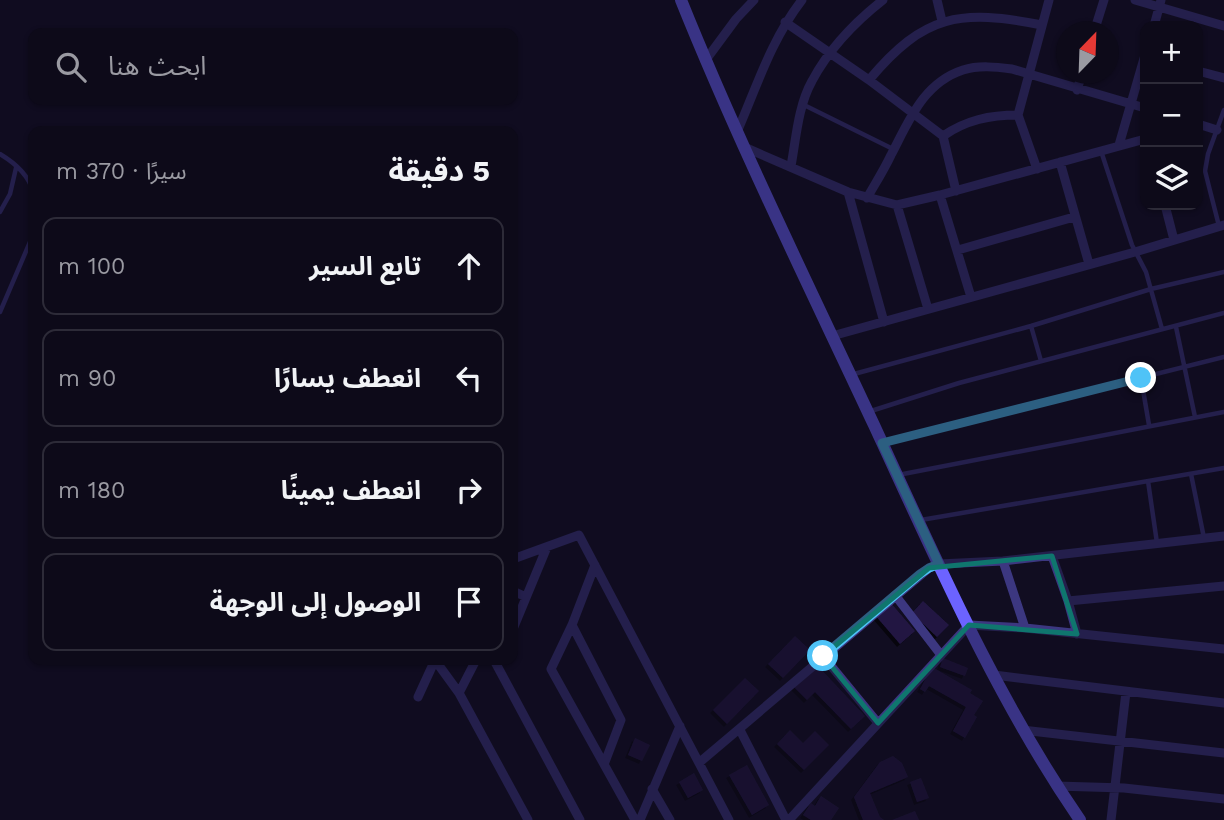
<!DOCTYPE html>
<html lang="ar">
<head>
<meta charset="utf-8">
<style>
  :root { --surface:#0d0a19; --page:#1b1826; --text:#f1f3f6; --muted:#9a9aa2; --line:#2d2b38 }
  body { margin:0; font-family:"Work Sans","Noto Sans Arabic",sans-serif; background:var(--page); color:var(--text); direction:rtl }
  .controls { position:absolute; right:21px; top:21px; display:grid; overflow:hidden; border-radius:14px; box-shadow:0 2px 5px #0004 }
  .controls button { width:63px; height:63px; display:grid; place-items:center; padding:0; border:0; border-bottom:2px solid var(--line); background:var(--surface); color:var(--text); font:35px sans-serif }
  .compass { position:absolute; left:1056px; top:21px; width:63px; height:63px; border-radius:50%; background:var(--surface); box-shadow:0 2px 5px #0004; rotate:23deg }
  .stop { position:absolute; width:21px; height:21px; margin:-16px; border:5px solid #4fc3f7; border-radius:50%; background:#fff }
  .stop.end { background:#4fc3f7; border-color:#fff; box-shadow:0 2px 7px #0008 }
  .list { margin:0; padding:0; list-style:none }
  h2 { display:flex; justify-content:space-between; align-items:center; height:91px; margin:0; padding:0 28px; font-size:30px }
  h2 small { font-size:23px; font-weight:400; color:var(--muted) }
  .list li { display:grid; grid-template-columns:46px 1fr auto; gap:21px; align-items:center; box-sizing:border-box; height:98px; margin:0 14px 14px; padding:0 14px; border:2px solid var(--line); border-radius:14px }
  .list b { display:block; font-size:26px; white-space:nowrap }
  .list em { font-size:23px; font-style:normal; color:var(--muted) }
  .icon { flex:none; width:38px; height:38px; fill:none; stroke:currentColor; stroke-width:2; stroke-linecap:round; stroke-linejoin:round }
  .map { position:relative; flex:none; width:1224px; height:820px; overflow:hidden; direction:ltr }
  .search { position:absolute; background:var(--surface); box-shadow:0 2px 5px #0004; left:28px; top:28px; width:490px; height:77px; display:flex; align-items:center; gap:18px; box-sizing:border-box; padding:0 24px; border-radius:14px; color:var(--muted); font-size:26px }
  .panel { position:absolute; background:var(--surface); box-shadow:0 2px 5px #0004; left:28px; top:126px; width:490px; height:539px; border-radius:14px; direction:rtl }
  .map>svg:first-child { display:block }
  .building { fill:#221942; filter:url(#shadow) }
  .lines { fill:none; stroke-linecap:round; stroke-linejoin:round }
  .lane { stroke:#3c3780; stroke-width:4.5 }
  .street { stroke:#3c3780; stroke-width:9 }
  .secondary { stroke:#6c63ff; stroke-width:12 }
  .route { stroke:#4fc3f7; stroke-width:9 }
  .marked { fill:none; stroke:#0f766e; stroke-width:5; stroke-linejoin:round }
</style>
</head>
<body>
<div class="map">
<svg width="1224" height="820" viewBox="0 0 1224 820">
  <defs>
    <filter id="shadow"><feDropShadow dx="-3" dy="3" stdDeviation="0" flood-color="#0009"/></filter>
  </defs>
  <rect width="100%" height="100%" fill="#110d21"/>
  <path class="building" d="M923,601L949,625L937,637L912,613Z
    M890,602L915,631L900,644L875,615Z
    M795,636L810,650L783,678L768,664Z
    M943,658L968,668L965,676L940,667Z
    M816,664L865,716L851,729L815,692L807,700L793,686Z
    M932,667L972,690L970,693L983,701L974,715L977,717L965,738L953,731L966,707L929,686L925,692L920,689Z
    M745,678L759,691L727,724L713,710Z
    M790,730L803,743L815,731L829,745L804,770L777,744Z
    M635,738L650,745L642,761L628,755Z
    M893,756L902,763L908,777L870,793L880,817L884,820H863L854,797L880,762Z
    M747,765L769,805L752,815L729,775Z
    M694,773L703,790L688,798L679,782Z
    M921,778L929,798L917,802L910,782Z
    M821,796L839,808L831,820H811L803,815L811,803L815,806Z
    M915,811L919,820H892Z"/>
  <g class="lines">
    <path class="lane" d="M804,105L893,149
      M1101,151L1132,245L1146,272L1162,329
      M0,154C15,163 28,174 33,191
      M0,212L10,194L16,168
      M1219,226L1205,171L1208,154L1224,110
      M0,312L33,235
      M1031,326L1041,361
      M1176,327L1195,417
      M854,374L1031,326L1151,289L1224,272
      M1141,378L1149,425
      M871,411L959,383L1224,313
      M885,442L1224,357
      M1191,474L1204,538
      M898,475L1224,412
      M1148,481L1157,543
      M921,520L1224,468"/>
    <path class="street" d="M937,0L942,21
      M1135,0L1224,26
      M785,22L869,80L943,136
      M1154,26L1161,0
      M1094,32L1104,0
      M705,61L736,19L754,0
      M1198,71L1224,78
      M869,80C924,14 960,9 1042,25
      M1077,90L1082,74
      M1198,124L1217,130
      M737,132C757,86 771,40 802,0
      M1119,145L1145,55
      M744,147L848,192L897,205L940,195L1145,139
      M1060,162L1089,264
      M791,166C796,139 798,106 812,81C829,49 855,22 883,0
      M1037,169L1018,115L1049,0
      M956,191L943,136C966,120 990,115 1018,115
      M848,192L884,322
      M940,195L971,297
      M867,198C875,184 884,170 891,155C909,121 923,83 963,70C979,65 996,67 1012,69L1145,108
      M897,205L928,309
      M1165,205L1174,240
      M958,250L1074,217
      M832,336L1135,252L1224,225
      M1052,556L1068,601L1077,634
      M513,559L579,535L729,820
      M1003,561L1025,628
      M595,565L572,625L551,669L635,820
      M513,591L526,597
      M895,595L941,655
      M1068,601L1224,586
      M572,625L621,720L605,762
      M513,629L547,547
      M823,656L878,723
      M435,660L459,693L528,820
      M494,660L580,820
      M994,675L1224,703
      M459,693L476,660
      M418,697L435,660
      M740,730L786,820
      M1022,730L1224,753
      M700,762L929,568L939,564L1003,561L1224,536
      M1056,786L1124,788L1224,799
      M652,789L670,820
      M640,820L680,726
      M789,820L969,625L1025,628L1224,649
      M1111,820L1126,692"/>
    <path class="secondary" d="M681,0C739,144 808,284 874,425C936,559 996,698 1080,820"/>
  </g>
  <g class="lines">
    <path class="route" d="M823,656L920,574L929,568L939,564L882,443L1141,378"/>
  </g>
  <path d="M0 0H1224V820H0ZM1052,556L1077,634L969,625L878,723L823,656L929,568Z" fill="#110d21" fill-opacity=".55" fill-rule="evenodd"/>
  <path class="marked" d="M1052,556L1077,634L969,625L878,723L823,656L929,568Z"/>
</svg>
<div class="controls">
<button>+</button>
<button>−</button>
<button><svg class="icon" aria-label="layers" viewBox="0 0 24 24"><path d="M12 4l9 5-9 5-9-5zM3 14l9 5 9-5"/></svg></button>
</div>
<svg class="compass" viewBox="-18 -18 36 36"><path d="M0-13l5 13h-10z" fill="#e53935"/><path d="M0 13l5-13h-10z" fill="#9a9aa2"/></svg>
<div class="stop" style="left:823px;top:656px"></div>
<div class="stop end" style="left:1141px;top:378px"></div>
<div class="search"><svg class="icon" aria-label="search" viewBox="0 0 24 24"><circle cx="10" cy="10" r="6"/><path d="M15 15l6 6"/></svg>ابحث هنا</div>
<section class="panel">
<h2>5 دقيقة<small>سيرًا · 370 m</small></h2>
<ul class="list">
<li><svg class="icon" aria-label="ahead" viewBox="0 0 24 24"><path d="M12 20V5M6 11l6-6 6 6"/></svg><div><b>تابع السير</b></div><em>100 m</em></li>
<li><svg class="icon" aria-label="left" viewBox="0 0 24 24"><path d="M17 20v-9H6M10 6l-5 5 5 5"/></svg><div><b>انعطف يسارًا</b></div><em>90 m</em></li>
<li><svg class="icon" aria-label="right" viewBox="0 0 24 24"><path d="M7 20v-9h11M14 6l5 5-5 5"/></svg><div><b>انعطف يمينًا</b></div><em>180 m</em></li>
<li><svg class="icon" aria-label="arrive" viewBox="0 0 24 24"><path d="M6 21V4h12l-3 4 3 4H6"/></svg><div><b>الوصول إلى الوجهة</b></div></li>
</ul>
</section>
</div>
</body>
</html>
